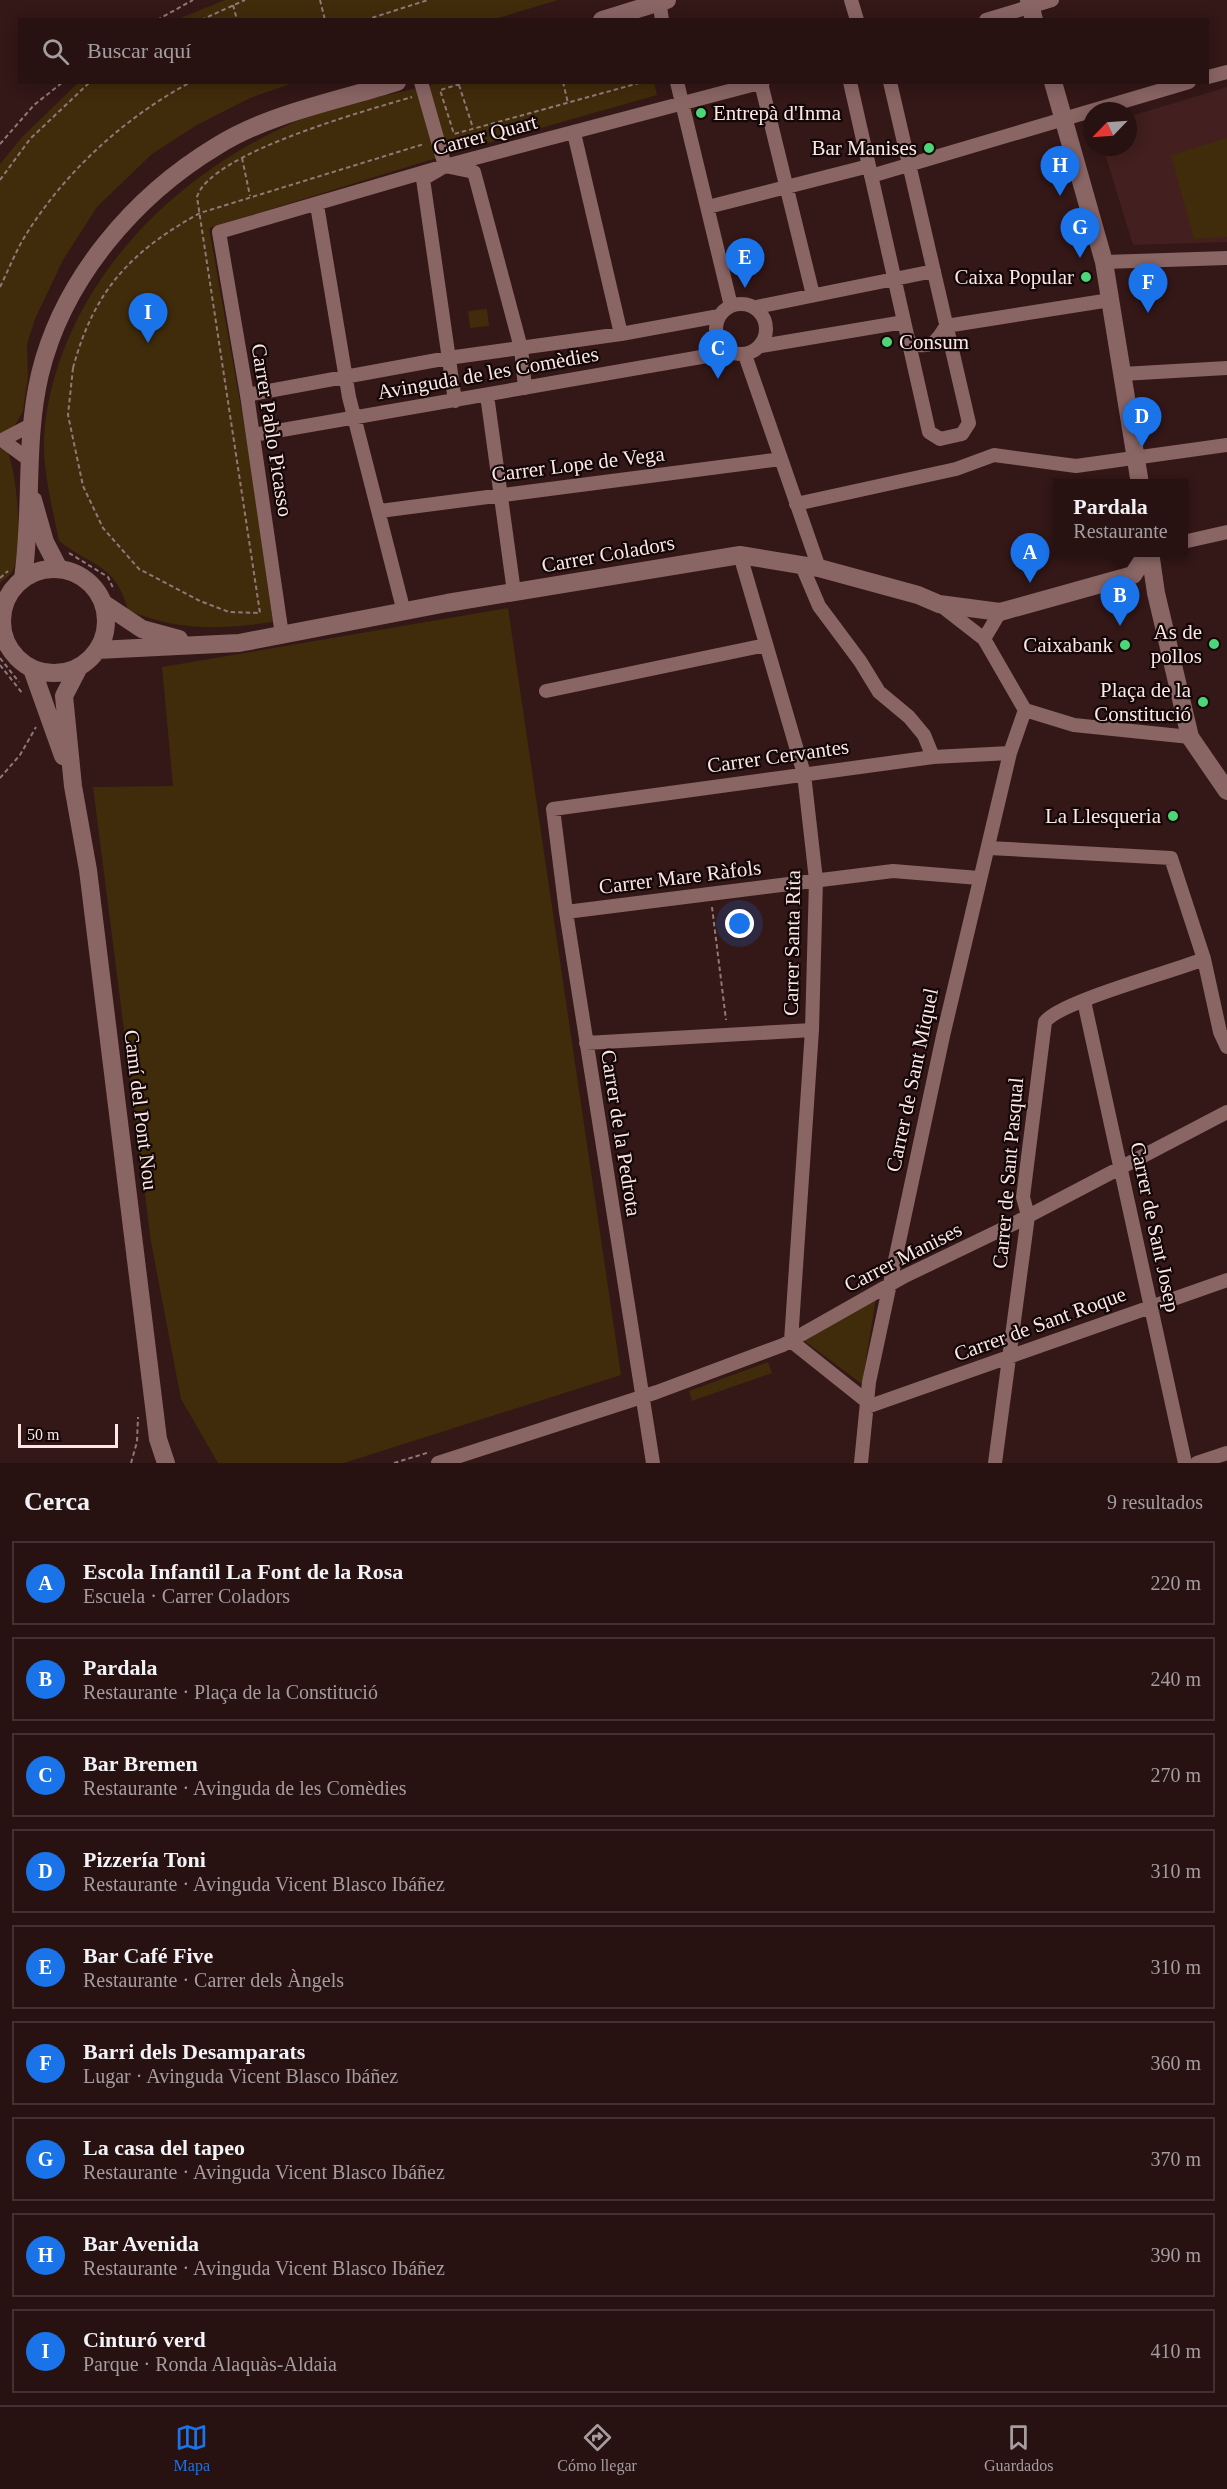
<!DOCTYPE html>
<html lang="es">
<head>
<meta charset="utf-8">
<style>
  :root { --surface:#271111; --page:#331f1f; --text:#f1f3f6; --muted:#a49d9f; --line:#433131; --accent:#1a73e8 }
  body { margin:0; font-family:Georgia,serif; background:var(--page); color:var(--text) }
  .compass { position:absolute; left:1083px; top:102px; width:54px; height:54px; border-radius:50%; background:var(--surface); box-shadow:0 3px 15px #0003; rotate:245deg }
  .scale { position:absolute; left:18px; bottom:15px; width:100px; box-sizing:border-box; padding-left:6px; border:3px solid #fce7e6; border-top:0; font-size:16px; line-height:21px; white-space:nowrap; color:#fce7e6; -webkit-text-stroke:4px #130707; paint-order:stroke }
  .you { position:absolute; left:740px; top:924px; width:21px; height:21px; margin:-15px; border:4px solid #fff; border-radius:50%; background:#1a73e8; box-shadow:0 0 0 9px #1a73e833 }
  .badge { display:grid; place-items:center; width:39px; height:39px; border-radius:50%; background:var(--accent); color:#fff; font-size:20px; font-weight:700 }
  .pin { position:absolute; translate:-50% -50px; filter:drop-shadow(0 2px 3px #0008) }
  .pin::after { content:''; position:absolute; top:32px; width:21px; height:18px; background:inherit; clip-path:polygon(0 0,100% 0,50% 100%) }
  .popup { position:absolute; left:1053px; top:479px; width:135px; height:78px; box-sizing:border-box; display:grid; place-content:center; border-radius:0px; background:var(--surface); filter:drop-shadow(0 2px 4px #0005); font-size:20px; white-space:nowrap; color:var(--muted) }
  .popup b { font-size:22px; color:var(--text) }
  .popup::after { content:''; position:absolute; left:50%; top:100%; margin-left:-12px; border:12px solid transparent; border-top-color:var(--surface) }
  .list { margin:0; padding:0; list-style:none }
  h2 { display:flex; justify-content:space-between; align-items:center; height:78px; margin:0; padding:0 24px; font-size:26px }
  h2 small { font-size:20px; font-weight:400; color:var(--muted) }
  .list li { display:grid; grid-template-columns:39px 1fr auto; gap:18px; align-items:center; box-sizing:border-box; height:84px; margin:0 12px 12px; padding:0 12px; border:2px solid var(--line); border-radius:0px }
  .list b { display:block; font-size:22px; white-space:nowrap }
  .list p { margin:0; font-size:20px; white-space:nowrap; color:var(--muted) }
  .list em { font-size:20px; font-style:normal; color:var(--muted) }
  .icon { flex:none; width:33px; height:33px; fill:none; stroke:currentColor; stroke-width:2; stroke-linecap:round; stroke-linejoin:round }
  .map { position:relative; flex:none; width:1227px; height:1463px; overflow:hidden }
  .search { position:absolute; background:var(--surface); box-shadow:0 3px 15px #0003; left:18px; right:18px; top:18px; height:66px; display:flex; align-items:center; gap:15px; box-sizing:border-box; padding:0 21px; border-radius:0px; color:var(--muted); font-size:22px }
  .sheet { height:942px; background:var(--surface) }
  nav { display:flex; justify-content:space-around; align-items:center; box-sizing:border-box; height:84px; border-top:2px solid var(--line); background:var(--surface); font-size:16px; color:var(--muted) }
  nav a { display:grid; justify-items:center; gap:3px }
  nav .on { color:var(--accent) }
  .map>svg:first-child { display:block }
  .built { fill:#431f1f }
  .green { fill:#402b0b }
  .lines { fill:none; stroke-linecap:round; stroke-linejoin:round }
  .path { stroke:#917878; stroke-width:2; stroke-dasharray:4.5 3; stroke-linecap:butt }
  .street { stroke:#896564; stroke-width:14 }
  .secondary { stroke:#896564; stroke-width:18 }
  .poi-dot { fill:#4cd677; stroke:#130707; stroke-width:2 }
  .labels { text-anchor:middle; stroke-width:4.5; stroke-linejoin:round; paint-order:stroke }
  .poi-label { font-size:21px; fill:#fce7e6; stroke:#130707; text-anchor:end }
  .street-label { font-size:21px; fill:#fce7e6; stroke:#130707 }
</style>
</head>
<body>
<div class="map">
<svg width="1227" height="1463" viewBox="0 0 1227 1463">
  <rect width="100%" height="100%" fill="#341717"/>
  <path class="built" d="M1227,87V242L1133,245L1103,147H1128V117Z"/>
  <path class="green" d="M225,0H558L495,19H178Z
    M78,83H293L250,98L197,125L152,154L97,207L63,260L35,319L27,344L28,377L23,411L8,438L0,437V164L22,137Z
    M438,83H654L657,95L456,152L209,228L248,447L273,622C220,629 179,632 128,610C115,563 92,567 59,541C52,504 40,463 45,424C62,289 166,181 286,126C333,104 388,96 438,83Z
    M1227,138V237L1194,239L1171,155Z
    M487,309L489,326L470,328L468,311Z
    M0,448L7,450C17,472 24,548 13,570C11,575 4,579 0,583Z
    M508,608L621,1375L344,1463H218L181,1399L151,1242L93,787L173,786L162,667Z
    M876,1298L862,1384L803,1340Z
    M768,1362L772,1373L692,1401L689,1391Z"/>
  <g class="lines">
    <path class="path" d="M320,0L325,20
      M233,5L237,20
      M157,20L193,0
      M201,20L245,0
      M365,20L428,0
      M467,82L440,90L454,134L643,82
      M563,82L568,103
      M459,85L473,128
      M0,144L34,105L63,82
      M242,158L250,196
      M0,180L30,139L90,82
      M0,287C9,269 16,250 27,233C66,171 125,117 191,82
      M73,368L68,415L83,486L103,528L139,569L200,601L229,612L260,613L197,197C210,153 368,110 412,97
      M73,368C94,290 131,251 200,213L424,144
      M69,553L108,577L114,590
      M0,578L8,571
      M0,658L19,682
      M0,665L23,694
      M0,778L20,755L36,727
      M712,907L726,1020
      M131,1463L137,1442L138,1417
      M394,1463L430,1452"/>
    <path class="street" d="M659,0L662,20
      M851,0L857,20
      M986,20L1052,0
      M1208,77L1227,72
      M421,82L445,166
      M677,82L731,306
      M850,82L929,432L940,439L962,434L969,423L890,82
      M761,83L813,295
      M574,133L621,334
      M871,176L1189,82
      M317,205L349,397L404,612
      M708,207L869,166
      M1104,262L1227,258
      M716 329a25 25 0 1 1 50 0a25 25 0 1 1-50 0Z
      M756,307L934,271
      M909,342C929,350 936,344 946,326L1110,300
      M761,346L904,322
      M745,355L819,568
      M1122,374L1227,368
      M247,395L448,358L621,334L719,316
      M487,395L514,592
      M455,401L423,179L445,166L474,172L521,348L525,388
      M253,435L730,352
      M28,459L2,440L31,425
      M796,504L956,469L994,455L1076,466L1227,445
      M380,511L781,459
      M1183,542L1227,532
      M740,555L804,774L816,880L812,1030L791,1341L865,1400
      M802,566L819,606L860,661L879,692L909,717L924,735L933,757
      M939,604L984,639L1025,710L1074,725L1190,737
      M282,635L247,395L219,232L445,166L763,82
      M984,639L1000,612
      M546,691L766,645
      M989,848L1171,858L1204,959L1220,1032L1227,1047
      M566,912L893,871L979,878
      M1084,1001L1185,1463
      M586,1043L812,1030
      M867,1407L1227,1280
      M438,1463L657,1392L783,1345L905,1276L1013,1224L1227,1112
      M653,1463L566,912L553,809L933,757L1010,753
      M861,1463L869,1382L943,1036L1010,753L1025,710
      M995,1463L1028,1216L1023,1197L1045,1022C1058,1002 1175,971 1204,959
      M1197,1463L1227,1453"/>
    <path class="secondary" d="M1029,0L1034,20
      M602,20L667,0
      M1053,82L1104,262L1140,484
      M33,500L45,542L59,569
      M1150,552L1156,593L1190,737L1227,791
      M2 621a52 52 0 1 1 104 0a52 52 0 1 1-104 0Z
      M23,578C33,510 24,442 40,374C63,279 134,196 217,146C270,113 337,101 397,82
      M103,603L142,629L179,639
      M97,650L239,643L447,603L740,555L819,568L918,595L939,604L1000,612L1133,575L1148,552
      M79,667L64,696L73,786L88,870L158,1439L166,1463
      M32,669L63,756"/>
  </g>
  <g class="poi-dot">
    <circle cx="701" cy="113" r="6"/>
    <circle cx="929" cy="148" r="6"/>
    <circle cx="1086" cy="277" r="6"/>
    <circle cx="887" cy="342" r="6"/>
    <circle cx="1214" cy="644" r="6"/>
    <circle cx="1125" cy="645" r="6"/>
    <circle cx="1203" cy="702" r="6"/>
    <circle cx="1173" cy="816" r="6"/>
  </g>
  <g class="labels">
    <g class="poi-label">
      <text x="713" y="120" text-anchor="start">Entrepà d'Inma</text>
      <text x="917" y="155">Bar Manises</text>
      <text x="1074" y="284">Caixa Popular</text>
      <text x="899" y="349" text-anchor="start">Consum</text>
      <text x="1202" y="639">As de<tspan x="1202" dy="24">pollos</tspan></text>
      <text x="1113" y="652">Caixabank</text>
      <text x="1191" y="697">Plaça de la<tspan x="1191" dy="24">Constitució</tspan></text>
      <text x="1161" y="823">La Llesqueria</text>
    </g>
    <g class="street-label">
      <text transform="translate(485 135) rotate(-15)" y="7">Carrer Quart</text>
      <text transform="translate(488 373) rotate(-10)" y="7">Avinguda de les Comèdies</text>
      <text transform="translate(272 430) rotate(81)" y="7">Carrer Pablo Picasso</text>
      <text transform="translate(578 464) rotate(-7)" y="7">Carrer Lope de Vega</text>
      <text transform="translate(608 554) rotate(-10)" y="7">Carrer Coladors</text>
      <text transform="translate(778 756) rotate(-8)" y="7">Carrer Cervantes</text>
      <text transform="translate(680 877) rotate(-7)" y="7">Carrer Mare Ràfols</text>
      <text transform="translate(792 943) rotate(-89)" y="7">Carrer Santa Rita</text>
      <text transform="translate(912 1080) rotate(-78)" y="7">Carrer de Sant Miquel</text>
      <text transform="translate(141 1110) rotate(83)" y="7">Camí del Pont Nou</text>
      <text transform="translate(621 1133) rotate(81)" y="7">Carrer de la Pedrota</text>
      <text transform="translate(1008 1173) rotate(-85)" y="7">Carrer de Sant Pasqual</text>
      <text transform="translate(1155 1227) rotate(78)" y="7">Carrer de Sant Josep</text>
      <text transform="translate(903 1257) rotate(-27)" y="7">Carrer Manises</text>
      <text transform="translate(1040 1324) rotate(-20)" y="7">Carrer de Sant Roque</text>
    </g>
  </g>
</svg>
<svg class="compass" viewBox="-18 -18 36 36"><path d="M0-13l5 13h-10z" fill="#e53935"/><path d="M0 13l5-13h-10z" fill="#a49d9f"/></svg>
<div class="scale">50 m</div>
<div class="you"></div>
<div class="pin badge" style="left:1030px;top:583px">A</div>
<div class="pin badge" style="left:1120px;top:626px">B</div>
<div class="popup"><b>Pardala</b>Restaurante</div>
<div class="pin badge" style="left:718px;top:379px">C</div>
<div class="pin badge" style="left:1142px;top:447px">D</div>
<div class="pin badge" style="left:745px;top:288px">E</div>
<div class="pin badge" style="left:1148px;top:313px">F</div>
<div class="pin badge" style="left:1080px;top:258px">G</div>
<div class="pin badge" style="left:1060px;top:196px">H</div>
<div class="pin badge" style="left:148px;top:343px">I</div>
<div class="search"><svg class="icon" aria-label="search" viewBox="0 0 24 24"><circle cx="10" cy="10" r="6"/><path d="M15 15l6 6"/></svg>Buscar aquí</div>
</div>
<section class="sheet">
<h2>Cerca<small>9 resultados</small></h2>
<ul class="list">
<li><span class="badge">A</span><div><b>Escola Infantil La Font de la Rosa</b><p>Escuela · Carrer Coladors</p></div><em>220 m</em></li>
<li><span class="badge">B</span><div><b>Pardala</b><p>Restaurante · Plaça de la Constitució</p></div><em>240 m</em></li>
<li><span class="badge">C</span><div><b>Bar Bremen</b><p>Restaurante · Avinguda de les Comèdies</p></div><em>270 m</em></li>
<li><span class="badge">D</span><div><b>Pizzería Toni</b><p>Restaurante · Avinguda Vicent Blasco Ibáñez</p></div><em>310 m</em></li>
<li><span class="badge">E</span><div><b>Bar Café Five</b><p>Restaurante · Carrer dels Àngels</p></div><em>310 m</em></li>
<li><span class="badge">F</span><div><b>Barri dels Desamparats</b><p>Lugar · Avinguda Vicent Blasco Ibáñez</p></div><em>360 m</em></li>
<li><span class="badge">G</span><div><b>La casa del tapeo</b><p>Restaurante · Avinguda Vicent Blasco Ibáñez</p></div><em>370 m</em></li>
<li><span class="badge">H</span><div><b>Bar Avenida</b><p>Restaurante · Avinguda Vicent Blasco Ibáñez</p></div><em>390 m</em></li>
<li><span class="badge">I</span><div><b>Cinturó verd</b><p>Parque · Ronda Alaquàs-Aldaia</p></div><em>410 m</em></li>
</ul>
</section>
<nav>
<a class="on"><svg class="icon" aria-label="map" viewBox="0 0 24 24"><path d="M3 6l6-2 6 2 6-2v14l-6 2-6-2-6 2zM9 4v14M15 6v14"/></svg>Mapa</a>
<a><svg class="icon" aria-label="directions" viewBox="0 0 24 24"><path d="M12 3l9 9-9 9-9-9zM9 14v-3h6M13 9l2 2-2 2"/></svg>Cómo llegar</a>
<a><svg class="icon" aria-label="saved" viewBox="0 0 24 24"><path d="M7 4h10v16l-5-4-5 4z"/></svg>Guardados</a>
</nav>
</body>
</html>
